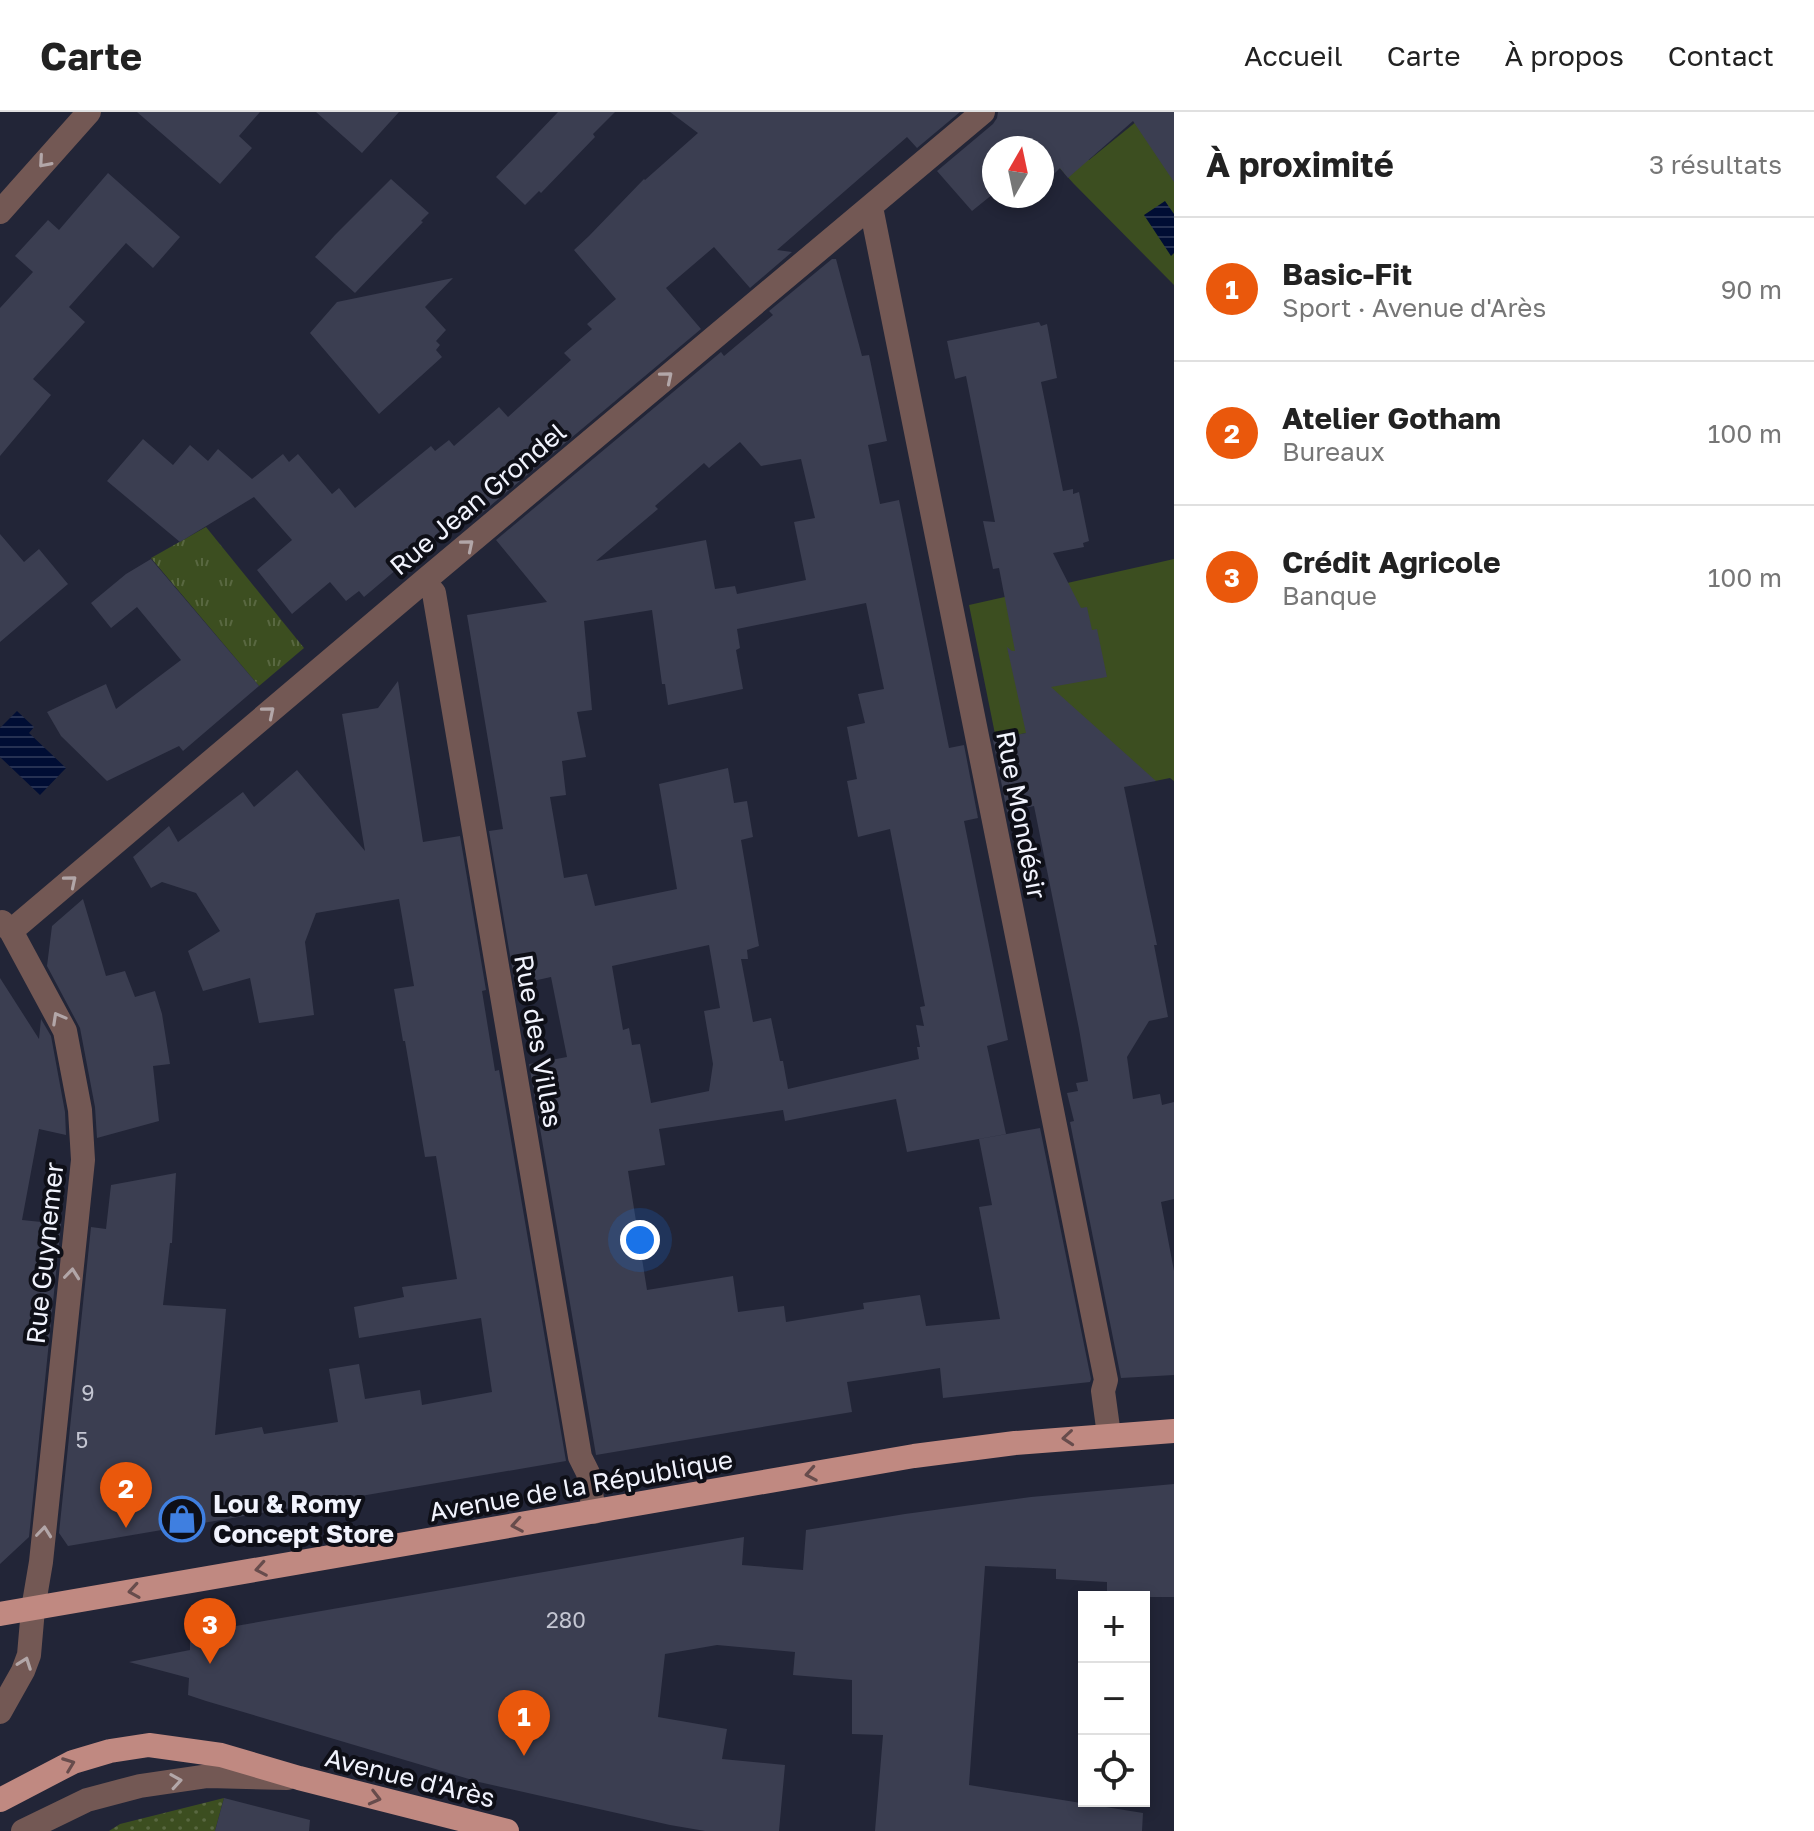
<!DOCTYPE html>
<html lang="fr">
<head>
<meta charset="utf-8">
<style>
  :root { --surface:#fff; --page:#f6f6f6; --text:#222; --muted:#767676; --line:#e0e0e0; --accent:#ea580c }
  body { margin:0; font-family:"Golos Text",sans-serif; background:var(--page); color:var(--text) }
  .controls { position:absolute; right:24px; bottom:24px; display:grid; overflow:hidden; border-radius:0px; box-shadow:0 4px 12px #0003 }
  .controls button { width:72px; height:72px; display:grid; place-items:center; padding:0; border:0; border-bottom:2px solid var(--line); background:var(--surface); color:var(--text); font:40px sans-serif }
  .compass { position:absolute; left:982px; top:24px; width:72px; height:72px; border-radius:50%; background:var(--surface); box-shadow:0 4px 12px #0003; rotate:9deg }
  .you { position:absolute; left:640px; top:1128px; width:28px; height:28px; margin:-20px; border:6px solid #fff; border-radius:50%; background:#1a73e8; box-shadow:0 0 0 12px #1a73e833 }
  .badge { display:grid; place-items:center; width:52px; height:52px; border-radius:50%; background:var(--accent); color:#fff; font-size:26px; font-weight:700 }
  .pin { position:absolute; translate:-50% -66px; filter:drop-shadow(0 2px 4px #0008) }
  .pin::after { content:''; position:absolute; top:42px; width:28px; height:24px; background:inherit; clip-path:polygon(0 0,100% 0,50% 100%) }
  .list { margin:0; padding:0; list-style:none }
  h2 { display:flex; justify-content:space-between; align-items:center; height:104px; margin:0; padding:0 32px; font-size:34px }
  h2 small { font-size:26px; font-weight:400; color:var(--muted) }
  .list li { display:grid; grid-template-columns:52px 1fr auto; gap:24px; align-items:center; box-sizing:border-box; height:144px; padding:0 32px; border-top:2px solid var(--line) }
  .list b { display:block; font-size:30px; white-space:nowrap }
  .list p { margin:0; font-size:26px; white-space:nowrap; color:var(--muted) }
  .list em { font-size:26px; font-style:normal; color:var(--muted) }
  .icon { flex:none; width:44px; height:44px; fill:none; stroke:currentColor; stroke-width:2; stroke-linecap:round; stroke-linejoin:round }
  .map { position:relative; flex:none; width:1174px; height:1719px; overflow:hidden }
  header { display:flex; align-items:center; gap:48px; box-sizing:border-box; height:112px; padding:0 40px; background:var(--surface); border-bottom:2px solid var(--line) }
  header strong { font-size:38px }
  nav { display:flex; gap:44px; margin-inline-start:auto; font-size:28px }
  main { display:flex }
  aside { flex:1; background:var(--surface) }
  .map>svg:first-child { display:block }
  .grass { fill:url(#grass-tufts) }
  .park { fill:url(#park-dots) }
  .garden { fill:#3c4e20 }
  .water { fill:url(#water-rules) }
  .building { fill:#3b3e51; fill-rule:evenodd }
  .lines { fill:none; stroke-linecap:round; stroke-linejoin:round }
  .minor { stroke:#735854; stroke-width:24 }
  .major { stroke:#c08981; stroke-width:24 }
  .oneway { stroke:#b2a6a8 }
  .oneway2 { stroke:#674c4c }
  .labels { text-anchor:middle; stroke-width:8; stroke-linejoin:round; paint-order:stroke }
  .number-label { font-size:22px; fill:#c4c6d2 }
  .street-label { font-size:26px; fill:#f1f3fd; stroke:#0e0f17 }
  .poi-label { font-size:26px; font-weight:bold; fill:#f1f3fd; stroke:#0e0f17; text-anchor:start }
</style>
</head>
<body>
<header>
<strong>Carte</strong>
<nav><a>Accueil</a><a>Carte</a><a>À propos</a><a>Contact</a></nav>
</header>
<main>
<div class="map">
<svg width="1174" height="1719" viewBox="0 0 1174 1719">
  <defs>
    <pattern id="grass-tufts" width="24" height="20" patternUnits="userSpaceOnUse" patternTransform="scale(2)"><rect width="24" height="20" fill="#3c4e20"/><path d="M3 7l-1-3M5 7V3M7 7l1-3M15 17l-1-3M17 17v-4M19 17l1-3" fill="none" stroke="#596841"/></pattern>
    <pattern id="park-dots" width="8" height="8" patternUnits="userSpaceOnUse" patternTransform="scale(2)"><rect width="8" height="8" fill="#3c4e20"/><path d="M2 2h.1M6 6h.1" fill="none" stroke="#596841" stroke-width="1.8" stroke-linecap="round"/></pattern>
    <pattern id="water-rules" width="6" height="5" patternUnits="userSpaceOnUse" patternTransform="scale(2)"><rect width="6" height="5" fill="#000d34"/><path d="M0 2.5h6" fill="none" stroke="#263152"/></pattern>
  </defs>
  <rect width="100%" height="100%" fill="#222537"/>
  <path class="grass" d="M206,415L304,536L259,574L151,446Z"/>
  <path class="park" d="M224,1686L215,1719H109L120,1712Z"/>
  <path class="garden" d="M1174,0V173L1073,71L1042,36L1089,48L1142,5Z
    M1174,447V669L1170,666L1155,669L1056,615L996,627L969,493Z"/>
  <path class="water" d="M1165,89L1174,102V141L1171,144L1144,103Z
    M17,599L34,615L29,621L66,656L40,683L0,645V616Z"/>
  <path class="building" d="M137,0H260L239,24L252,36L220,72Z
    M316,0H399L362,41Z
    M558,0H615L593,22L595,25L541,81L539,79L525,93L496,65Z
    M670,0H960L917,36L907,25L777,138L792,140L750,176L714,135L666,176L701,217L477,405L469,396L364,485L359,479L346,489L330,470L292,502L257,458L292,428L254,385L180,430L107,369L143,327L173,353L190,333L208,349L218,337L252,367L283,342L289,350L298,342L332,382L339,376L355,396L431,334L435,339L449,328L454,334L499,295L508,305L571,248L564,241L592,217L587,212L616,187L574,138L589,124L644,67L645,68L698,21Z
    M998,0H1174V70L1133,9L1068,66L1060,56L1042,74V36H994V83L993,82L972,99L937,59L993,12L997,6Z
    M108,61L180,125L153,156L126,131L69,195L85,210L33,267L51,283L0,344V196L33,160L15,144L48,108L59,118Z
    M391,67L429,101L421,109L423,110L355,181L315,145L335,123Z
    M832,147H836L862,244L869,243L887,329L868,333L880,392L899,388L949,636L964,633L978,706L964,709L1008,928L987,934L1006,1022L907,1040L896,987L785,1009L783,998L659,1017L665,1053L628,1059L647,1178L733,1164L738,1200L784,1194L786,1210L864,1197L863,1191L920,1183L926,1214L1000,1207L979,1095L992,1093L979,1027L1040,1016L1091,1267L1090,1270L943,1286L940,1256L847,1270L852,1300L596,1343L529,952L567,945L551,865L515,873L489,719L503,717L467,503L547,490L496,428L721,240L724,244L773,203L769,199ZM740,330L761,354L801,347L815,406L794,410L806,468L737,482L735,474L715,477L706,428L596,449L658,397L655,394L704,351L709,356ZM866,491L884,577L858,582L865,611L847,615L857,667L847,669L858,725L890,717L925,894L920,895L924,914L916,913L920,935H917L919,947L788,977L783,949H780L771,906L753,910L741,847H748L747,838L759,834L741,728L753,725L747,689L734,691L728,656L659,672L677,777L595,794L587,762L564,766L550,685L566,683L562,649L586,645L577,600L592,598L584,509L652,498L662,572H665L668,593L743,577L736,538L740,536L737,517ZM709,833L720,896L704,899L713,952L709,979L651,991L640,932L632,933L629,916L623,918L612,854Z
    M453,166L425,195L446,218L436,229L440,233L436,238L442,245L379,302L310,221L337,190Z
    M1039,210L1041,214L1047,212L1057,266L1041,270L1063,379L1073,377V382L1079,380L1089,429L1083,431L1084,435L1053,441L1081,496L1087,495L1092,518L1097,517L1107,565L1051,575L1156,669L1124,675L1157,833H1154L1168,905L1149,909L1127,945L1133,987L1160,982L1162,993L1174,990V1087L1161,1090L1174,1159V1263L1121,1266L1070,1010L1074,1009L1067,981L1078,979L1076,971L1088,969L1079,917L1034,694L1007,700L993,628L1026,621L1007,535L1012,539H1015L999,456L993,457L983,409L995,410L966,264L955,267L947,229Z
    M0,422L24,450L39,437L68,472L0,530Z
    M151,447L259,574L183,639L179,634L107,669L61,624L47,600L106,572L116,597L181,548L137,495L111,516L91,491L126,462Z
    M398,569L423,730L460,724L486,878L482,879L495,959L499,958L566,1349L68,1434L59,1421L91,1115L106,1117L111,1073L176,1061L172,1131H170L163,1193L226,1197L215,1323L262,1315L264,1322L338,1310L329,1257L359,1252L365,1287L420,1278L422,1293L492,1280L481,1206L359,1226L354,1195L404,1185L402,1175L457,1167L436,1044L425,1045L405,929H403L394,877L414,874L399,787L316,801L305,830L314,903L259,911L250,866L203,879L188,839L220,819L196,781L162,770L151,776L133,745L169,714L178,730L243,680L254,695L297,658L365,739L342,602L378,596Z
    M83,787L106,864L125,859L135,885L155,879L162,902L170,952L153,954L159,1009L97,1026L95,995L80,916L47,854L52,814Z
    M0,866L39,927L41,907L51,924L65,1000L66,1023L39,1017L22,1108L61,1112L29,1425L0,1452Z
    M1174,1372V1485H1107V1470L1056,1467V1457L985,1454L969,1673L1143,1701L1142,1719H875L883,1623L852,1622V1568L793,1563L795,1540L717,1533L665,1542L658,1605L727,1617L722,1647L785,1653L779,1719H705L670,1713L479,1670L206,1589L188,1583L189,1566L129,1550L190,1538V1522L744,1425L742,1453L803,1458L806,1418L905,1402L1031,1385Z
    M224,1686L310,1708L309,1719H215Z"/>
  <g class="lines">
    <path class="minor" d="M871,95L1106,1268L1103,1279L1109,1323
      M0,100L89,0
      M424,469L434,481L580,1345L588,1361L594,1400
      M11,819L424,469L983,0
      M0,1600L23,1559L29,1543L33,1497L41,1450L83,1048L80,998L65,919L11,819L2,810
      M23,1719L87,1688L140,1674L208,1664L287,1666"/>
    <path class="major" d="M0,1502L914,1344L1015,1331L1174,1319
      M0,1688L73,1650L110,1639L149,1633L221,1643L299,1666L507,1719"/>
  </g>
  <defs><path id="oneway-chevron" d="M-2-3.5L2.5 0L-2 3.5" fill="none" stroke-width="1.6" stroke-linecap="round" stroke-linejoin="round" transform="scale(2)"/></defs>
  <g class="oneway">
    <use href="#oneway-chevron" transform="translate(44 50) rotate(131)"/>
    <use href="#oneway-chevron" transform="translate(667 265) rotate(-40)"/>
    <use href="#oneway-chevron" transform="translate(468 433) rotate(-40)"/>
    <use href="#oneway-chevron" transform="translate(269 600) rotate(-40)"/>
    <use href="#oneway-chevron" transform="translate(71 769) rotate(-40)"/>
    <use href="#oneway-chevron" transform="translate(58 906) rotate(-119)"/>
    <use href="#oneway-chevron" transform="translate(72 1162) rotate(-84)"/>
    <use href="#oneway-chevron" transform="translate(44 1420) rotate(-84)"/>
    <use href="#oneway-chevron" transform="translate(25 1551) rotate(-70)"/>
    <use href="#oneway-chevron" transform="translate(176 1669) rotate(-9)"/>
  </g>
  <g class="oneway2">
    <use href="#oneway-chevron" transform="translate(1068 1326) rotate(175)"/>
    <use href="#oneway-chevron" transform="translate(811 1362) rotate(170)"/>
    <use href="#oneway-chevron" transform="translate(517 1413) rotate(170)"/>
    <use href="#oneway-chevron" transform="translate(261 1457) rotate(170)"/>
    <use href="#oneway-chevron" transform="translate(134 1479) rotate(171)"/>
    <use href="#oneway-chevron" transform="translate(69 1652) rotate(-21)"/>
    <use href="#oneway-chevron" transform="translate(375 1686) rotate(14)"/>
  </g>
  <defs>
    <g id="shop-ring" transform="scale(2.3)"><circle r="9.5" fill="#0e0f17" stroke="#3f7fe0" stroke-width="1.5"/><path d="M-5-2.5h2.3a2.7 3.5 0 0 1 5.4 0H5L5.5 6h-11ZM-1.5-2.5h3a1.5 2.3 0 0 0-3 0Z" fill="#3f7fe0"/></g>
  </defs>
  <g fill-rule="evenodd">
    <use href="#shop-ring" x="182" y="1407"/>
  </g>
  <g class="labels">
    <g class="number-label">
      <text x="88" y="1289">9</text>
      <text x="82" y="1336">5</text>
      <text x="566" y="1516">280</text>
    </g>
    <g class="street-label">
      <text transform="translate(478 387) rotate(-40)" y="9">Rue Jean Grondel</text>
      <text transform="translate(1021 703) rotate(79)" y="9">Rue Mondésir</text>
      <text transform="translate(538 929) rotate(80)" y="9">Rue des Villas</text>
      <text transform="translate(45 1141) rotate(-84)" y="9">Rue Guynemer</text>
      <text transform="translate(581 1374) rotate(-10)" y="9">Avenue de la République</text>
      <text transform="translate(410 1666) rotate(14)" y="9">Avenue d'Arès</text>
    </g>
    <g class="poi-label">
      <text x="213" y="1401">Lou &amp; Romy<tspan x="213" dy="30">Concept Store</tspan></text>
    </g>
  </g>
</svg>
<div class="controls">
<button>+</button>
<button>−</button>
<button><svg class="icon" aria-label="locate" viewBox="0 0 24 24"><circle cx="12" cy="12" r="6"/><path d="M12 2v4M12 18v4M2 12h4M18 12h4"/></svg></button>
</div>
<svg class="compass" viewBox="-18 -18 36 36"><path d="M0-13l5 13h-10z" fill="#e53935"/><path d="M0 13l5-13h-10z" fill="#767676"/></svg>
<div class="you"></div>
<div class="pin badge" style="left:524px;top:1644px">1</div>
<div class="pin badge" style="left:126px;top:1416px">2</div>
<div class="pin badge" style="left:210px;top:1552px">3</div>
</div>
<aside>
<h2>À proximité<small>3 résultats</small></h2>
<ul class="list">
<li><span class="badge">1</span><div><b>Basic-Fit</b><p>Sport · Avenue d'Arès</p></div><em>90 m</em></li>
<li><span class="badge">2</span><div><b>Atelier Gotham</b><p>Bureaux</p></div><em>100 m</em></li>
<li><span class="badge">3</span><div><b>Crédit Agricole</b><p>Banque</p></div><em>100 m</em></li>
</ul>
</aside>
</main>
</body>
</html>
